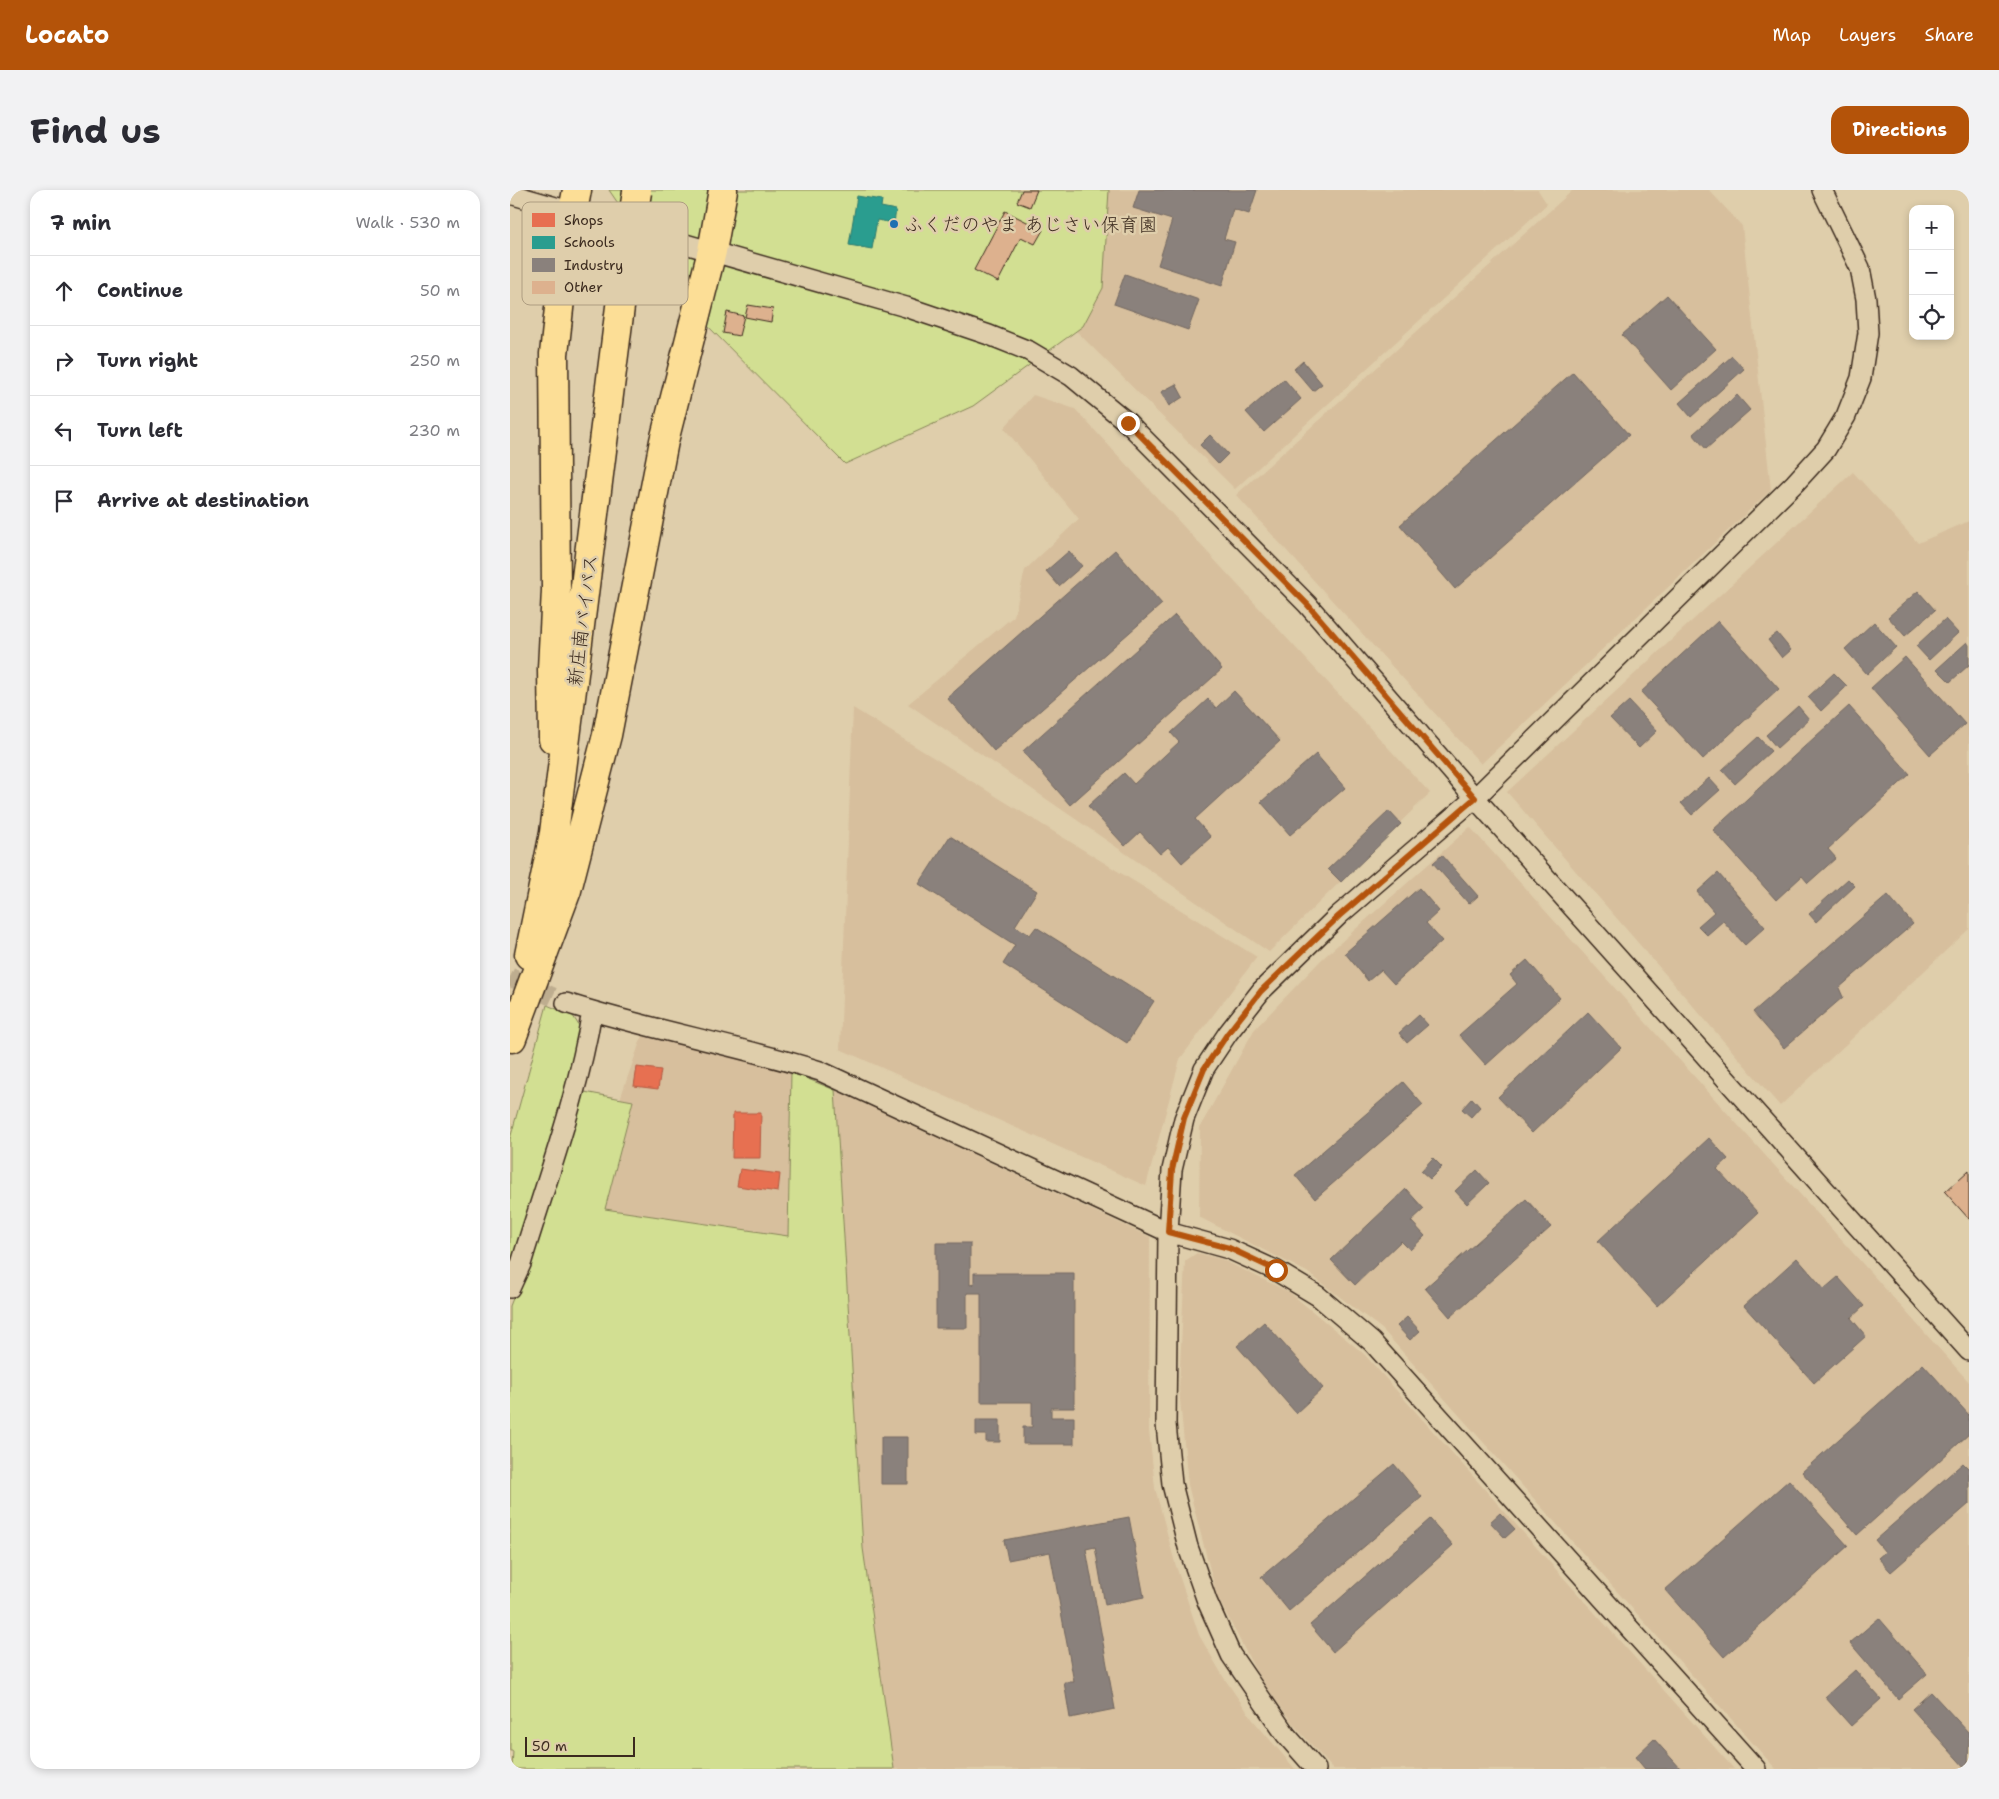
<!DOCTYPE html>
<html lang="en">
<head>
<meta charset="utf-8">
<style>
  :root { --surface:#fff; --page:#f2f2f3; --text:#2b2b33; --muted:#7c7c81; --line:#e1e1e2; --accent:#b45309 }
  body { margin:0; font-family:"Shantell Sans","Klee One",sans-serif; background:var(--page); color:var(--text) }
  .controls { position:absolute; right:15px; top:15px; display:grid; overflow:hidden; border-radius:10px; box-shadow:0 2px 8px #0003 }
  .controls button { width:45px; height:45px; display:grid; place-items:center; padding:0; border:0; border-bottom:1px solid var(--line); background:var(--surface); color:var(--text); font:25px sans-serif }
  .scale { position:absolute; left:15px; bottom:12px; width:110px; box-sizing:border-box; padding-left:5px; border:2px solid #3b2a1e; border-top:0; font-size:14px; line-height:18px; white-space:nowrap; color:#3b2a1e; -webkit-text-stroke:4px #dfceab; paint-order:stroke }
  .stop { position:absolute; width:15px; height:15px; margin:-11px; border:4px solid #b45309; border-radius:50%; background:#fff }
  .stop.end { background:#b45309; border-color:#fff; box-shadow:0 1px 5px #0008 }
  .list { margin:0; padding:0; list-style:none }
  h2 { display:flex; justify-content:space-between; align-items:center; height:65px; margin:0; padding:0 20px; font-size:21px }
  h2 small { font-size:16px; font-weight:400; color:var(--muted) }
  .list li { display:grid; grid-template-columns:32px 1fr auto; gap:15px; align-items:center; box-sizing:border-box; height:70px; padding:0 20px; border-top:1px solid var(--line) }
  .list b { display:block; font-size:19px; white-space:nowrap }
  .list em { font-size:16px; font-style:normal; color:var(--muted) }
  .icon { flex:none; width:28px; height:28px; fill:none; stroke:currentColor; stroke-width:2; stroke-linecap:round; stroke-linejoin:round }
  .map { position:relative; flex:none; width:1459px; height:1579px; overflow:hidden; border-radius:15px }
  header { display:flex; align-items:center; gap:30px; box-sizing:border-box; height:70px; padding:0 25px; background:var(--accent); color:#fff }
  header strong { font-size:24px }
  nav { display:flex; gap:28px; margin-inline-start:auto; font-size:18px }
  .intro { display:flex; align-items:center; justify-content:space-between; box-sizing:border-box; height:120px; padding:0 30px }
  h1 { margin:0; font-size:35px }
  .button { padding:12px 22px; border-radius:15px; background:var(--accent); color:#fff; font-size:18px; font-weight:700 }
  main { display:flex; gap:30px; padding:0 30px }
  aside { flex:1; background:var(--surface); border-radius:15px; box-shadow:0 2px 8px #0003 }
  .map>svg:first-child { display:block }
  .built { fill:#d7bf9d }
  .green { fill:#d2df92; stroke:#868458 }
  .shops { fill:#e76f51; stroke:#b35a42 }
  .schools { fill:#2a9d8f; stroke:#2f7a6d }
  .industry { fill:#8a817c; stroke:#726760 }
  .building { fill:#ddb18e; stroke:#3b2a1e }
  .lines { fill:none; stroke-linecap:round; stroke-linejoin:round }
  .minor-tunnel { stroke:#bead8f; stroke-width:19; stroke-dasharray:19 9; stroke-linecap:butt }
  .minor-casing { stroke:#3b2a1e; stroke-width:22 }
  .highway-casing { stroke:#3b2a1e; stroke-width:31 }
  .minor { stroke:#dfceab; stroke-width:19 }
  .highway { stroke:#fcde96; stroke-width:28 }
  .highway-bridge-casing { stroke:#3b2a1e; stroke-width:31; stroke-linecap:butt }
  .highway-bridge { stroke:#fcde96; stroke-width:28 }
  .route { stroke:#b45309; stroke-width:6 }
  .poi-dot { fill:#1f6fb2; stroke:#dfceab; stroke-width:2 }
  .labels { text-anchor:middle; stroke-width:5; stroke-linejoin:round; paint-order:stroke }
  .poi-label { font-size:19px; fill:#3b2a1e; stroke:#dfceab; text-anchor:start }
  .street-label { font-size:19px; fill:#3b2a1e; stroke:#dfceab }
  .key { fill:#dfceab; stroke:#ae9d81; stroke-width:1 }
  .key-label { font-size:14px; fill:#3b2a1e }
</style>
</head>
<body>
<header>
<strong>Locato</strong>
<nav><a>Map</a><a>Layers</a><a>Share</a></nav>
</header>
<div class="intro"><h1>Find us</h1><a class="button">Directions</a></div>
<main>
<aside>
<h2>7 min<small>Walk · 530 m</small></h2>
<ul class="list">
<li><svg class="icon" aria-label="ahead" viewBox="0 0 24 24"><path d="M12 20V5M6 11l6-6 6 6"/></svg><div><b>Continue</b></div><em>50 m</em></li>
<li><svg class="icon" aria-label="right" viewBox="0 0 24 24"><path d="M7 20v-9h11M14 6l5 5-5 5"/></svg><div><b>Turn right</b></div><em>250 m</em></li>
<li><svg class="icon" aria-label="left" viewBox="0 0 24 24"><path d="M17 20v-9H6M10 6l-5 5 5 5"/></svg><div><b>Turn left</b></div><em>230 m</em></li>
<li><svg class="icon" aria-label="arrive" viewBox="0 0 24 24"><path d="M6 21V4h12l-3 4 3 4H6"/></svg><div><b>Arrive at destination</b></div></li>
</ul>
</aside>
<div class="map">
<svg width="1459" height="1579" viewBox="0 0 1459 1579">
  <rect width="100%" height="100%" fill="#dfceab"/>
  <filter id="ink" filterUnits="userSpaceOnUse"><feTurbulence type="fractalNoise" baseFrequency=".02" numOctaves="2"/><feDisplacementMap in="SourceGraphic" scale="10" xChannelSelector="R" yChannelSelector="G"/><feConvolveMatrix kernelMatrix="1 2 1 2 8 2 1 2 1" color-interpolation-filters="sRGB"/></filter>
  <g filter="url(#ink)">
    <path class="built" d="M572,0H1028L1037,14L725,299L537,112Z
      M1063,0H1199L1232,36L1261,300L971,574L726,305Z
      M523,205L565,219L920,603L759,762L398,514L504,426L515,380L569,329L494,238Z
      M1343,282L1408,353L1459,331V739L1270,916L997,602Z
      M343,518L747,767L670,869L636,996L330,859Z
      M960,637L1459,1192V1579H1266L872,1139L797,1082L689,1027L690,937L744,840L811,770Z
      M132,846L281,882L278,1046L94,1019L123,911L110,909Z
      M325,900L640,1047L639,1240L645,1298L665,1373L689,1445L714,1488L743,1530L785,1579H384L353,1358Z
      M687,1063L711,1069L779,1102L854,1164L1224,1579H823L783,1534L747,1483L707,1406L678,1295L669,1199L675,1071Z"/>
    <path class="green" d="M99,0H599L593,98L573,136L463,216L335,274L177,115Z
      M37,815L63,826L71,839L63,878L0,1081V949Z
      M281,882L325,900L353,1358L384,1579H2L3,1561H0V1116L23,1057L69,901L123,911L95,1019L278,1046Z"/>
    <path class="shops" d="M127,877L151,880L148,899L124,896Z
      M223,923H251L250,968H222Z
      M230,979L270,984L268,1002L227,996Z"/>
    <path class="schools" d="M347,6L372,10L371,17L386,20L384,33L367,30L362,59L339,55Z"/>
    <path class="industry" d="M629,0H747L739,24L723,19L714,49L725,52L712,96L648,75L662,30L623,18Z
      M615,84L689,110L678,140L604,114Z
      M1157,105L1206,159L1161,200L1112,145Z
      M1222,166L1234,179L1181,227L1169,213Z
      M793,171L812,194L803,201L784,179Z
      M1063,182L1119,245L945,399L890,335Z
      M774,189L791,209L754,242L736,222Z
      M666,194L673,207L659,216L651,202Z
      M1227,205L1240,220L1196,259L1183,244Z
      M700,245L718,264L708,274L690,255Z
      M605,360L652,414L484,561L437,508Z
      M559,361L572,376L549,396L536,381Z
      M1408,401L1425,420L1395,446L1378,427Z
      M665,425L712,479L560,615L513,561Z
      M1435,429L1448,443L1419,470L1406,456Z
      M1208,431L1269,499L1193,569L1131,502Z
      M1364,432L1386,457L1357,484L1335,459Z
      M1267,443L1281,460L1272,468L1258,450Z
      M1457,452L1459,455V475L1440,492L1427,479Z
      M1395,467L1455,534L1420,565L1361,498Z
      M1324,483L1337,496L1311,521L1298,507Z
      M724,501L770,551L685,629L701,647L672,673L658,657L650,664L630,642L615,656L578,616L614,583L624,594L669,552L661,543L698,509L706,518Z
      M1119,511L1147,541L1129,558L1100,528Z
      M1288,516L1299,529L1267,558L1256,545Z
      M1339,516L1400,584L1318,659L1326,668L1298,693L1292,686L1266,710L1203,640Z
      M1248,547L1261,561L1225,594L1212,580Z
      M806,564L835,598L780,645L751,612Z
      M1199,588L1210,600L1182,625L1171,613Z
      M879,621L891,634L831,692L818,679Z
      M440,646L527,701L505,736L520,745L526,737L644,811L617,853L493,774L505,755L409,694Z
      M932,665L968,706L959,714L923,673Z
      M1208,683L1255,737L1235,755L1213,731L1197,745L1188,736L1204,722L1187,702Z
      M1338,689L1345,696L1306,732L1299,724Z
      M909,698L929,721L916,733L932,751L884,794L871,780L858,791L835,763Z
      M1378,705L1403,734L1329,798L1333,807L1274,858L1243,822Z
      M1017,770L1050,808L976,875L949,845L1007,794L1000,785Z
      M1078,822L1111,858L1022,943L988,907Z
      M909,825L918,835L897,853L889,843Z
      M893,892L913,915L805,1009L785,985Z
      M962,908L970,917L961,927L952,919Z
      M1199,948L1218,969L1207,979L1248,1023L1147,1116L1088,1051Z
      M923,968L932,977L920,989L911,981Z
      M967,980L979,993L957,1014L945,1001Z
      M896,999L914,1019L901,1031L915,1046L900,1060L891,1051L845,1095L821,1070Z
      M1016,1009L1041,1037L940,1127L915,1098Z
      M426,1053H460V1095L464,1094V1083H564V1218H541V1227H564V1254H513V1237H522V1212H471V1103H457V1138H426Z
      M1287,1068L1314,1099L1328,1087L1354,1116L1341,1128L1356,1146L1304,1193L1234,1116Z
      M897,1127L910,1141L900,1150L887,1136Z
      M754,1132L813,1198L786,1223L727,1156Z
      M1413,1174L1459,1225V1244L1347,1345L1292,1282Z
      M466,1230H490V1252H476V1245H466Z
      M371,1247H398V1294H371Z
      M1453,1273L1459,1279V1314L1381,1382L1368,1368L1375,1362L1365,1350Z
      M884,1274L912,1307L779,1421L751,1387Z
      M1279,1290L1338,1356L1214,1467L1155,1400Z
      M990,1323L1005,1339L995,1348L980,1332Z
      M619,1327L634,1407L595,1415L585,1357L576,1359L605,1519L560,1528L554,1492H564L540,1362L498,1370L494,1350Z
      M920,1329L943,1355L823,1462L800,1435Z
      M1369,1428L1417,1484L1388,1509L1340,1453Z
      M1345,1480L1371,1509L1341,1536L1315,1507Z
      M1421,1502L1459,1543L1458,1579H1456L1402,1519Z
      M1144,1549L1171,1579H1135L1125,1567Z"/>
    <path class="building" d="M512,0H527L520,17L507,12Z
      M495,21L533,40L525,54L511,47L488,92L464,80Z
      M238,115L263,119L261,132L235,127Z
      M217,122L234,126L229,146L213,143Z
      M1459,980V1029L1435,1002Z"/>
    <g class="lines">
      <path class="minor-tunnel" d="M0,787L56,813"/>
      <g class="minor-casing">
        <path id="minor" d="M0,4L396,117L479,145L519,161L561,186L618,233L797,414L965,608L1459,1161
          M56,813C140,840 227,855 310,881L658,1042L719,1059L765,1080L808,1106L862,1152L1246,1579
          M0,1098L11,1074C36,991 68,907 82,821
          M806,1579L776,1545L721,1465L697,1411L678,1357L662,1294L656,1234L658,1042L662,980L674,929L694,879L718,843L751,801L829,725L965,608L1285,293L1316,259L1336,226L1351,188L1358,143L1356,109L1350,78L1312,0"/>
      </g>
      <g class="highway-casing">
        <path id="highway" d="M43,549L42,479L46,400L44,164L55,64L67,0
          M19,765L44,643L115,77
          M2,848L57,700L97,545L154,251L202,61L213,0"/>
      </g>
      <use href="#minor" class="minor"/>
      <use href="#highway" class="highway"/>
      <g class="highway-bridge-casing">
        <path id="highway-bridge" d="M115,77L127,2"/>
      </g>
      <use href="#highway-bridge" class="highway-bridge"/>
    </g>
  </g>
  <g class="lines" filter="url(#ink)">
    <path class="route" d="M618,233L797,414L965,608L829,726L751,801L718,843L694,879L674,928L662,980L658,1042L719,1058L766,1080"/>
  </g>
  <circle class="poi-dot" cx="384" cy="34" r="5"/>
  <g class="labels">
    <g class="poi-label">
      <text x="394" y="41">ふくだのやま あじさい保育園</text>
    </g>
    <g class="street-label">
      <text transform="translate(72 430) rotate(-83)" y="7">新庄南バイパス</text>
    </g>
  </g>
  <rect x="12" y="12" width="166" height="103" rx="8" class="key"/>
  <rect x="22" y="23" width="23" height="14" fill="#e76f51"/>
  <rect x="22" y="46" width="23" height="13" fill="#2a9d8f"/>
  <rect x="22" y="68" width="23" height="14" fill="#8a817c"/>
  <rect x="22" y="91" width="23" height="13" fill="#ddb18e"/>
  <g class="key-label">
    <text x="54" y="35">Shops</text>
    <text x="54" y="57">Schools</text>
    <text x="54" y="80">Industry</text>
    <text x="54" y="102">Other</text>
  </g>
</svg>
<div class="controls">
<button>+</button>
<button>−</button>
<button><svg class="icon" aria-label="locate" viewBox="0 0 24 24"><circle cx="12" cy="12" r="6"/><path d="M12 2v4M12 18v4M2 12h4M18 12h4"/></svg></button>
</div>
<div class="scale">50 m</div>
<div class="stop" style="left:766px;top:1080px"></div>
<div class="stop end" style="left:618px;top:233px"></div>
</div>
</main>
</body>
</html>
